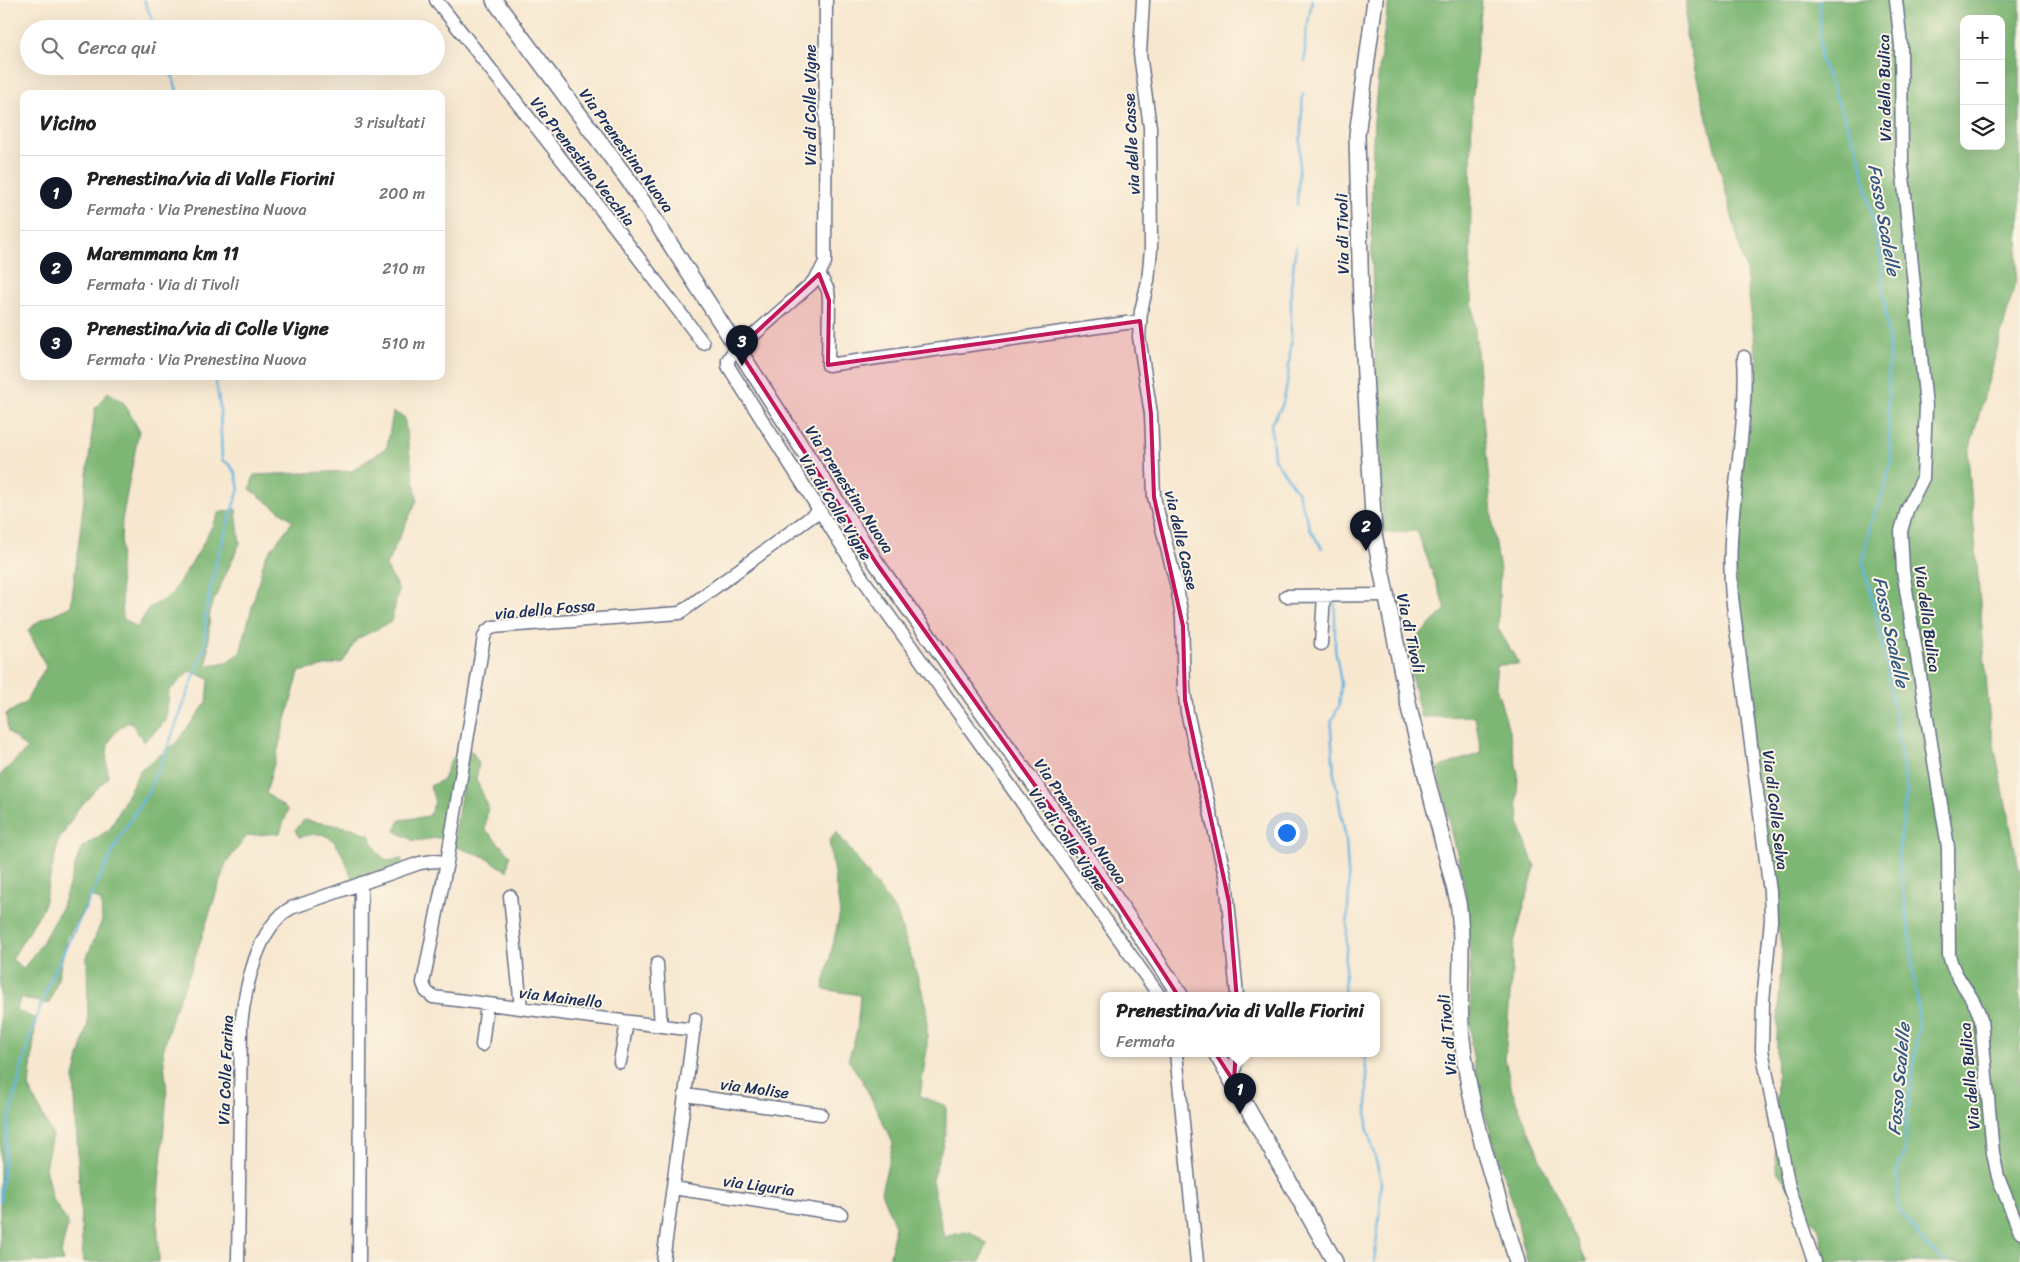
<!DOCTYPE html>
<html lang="it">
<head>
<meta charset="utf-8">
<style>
  :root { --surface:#fff; --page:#f6f6f6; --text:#222; --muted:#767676; --line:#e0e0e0; --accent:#111827 }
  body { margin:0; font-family:Sriracha,sans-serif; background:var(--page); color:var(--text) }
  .controls { position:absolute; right:15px; top:15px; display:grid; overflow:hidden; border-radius:10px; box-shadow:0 5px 20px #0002 }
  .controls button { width:45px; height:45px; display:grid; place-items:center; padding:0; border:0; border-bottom:1px solid var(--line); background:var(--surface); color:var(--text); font:25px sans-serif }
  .you { position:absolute; left:1286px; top:832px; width:18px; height:18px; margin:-12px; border:4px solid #fff; border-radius:50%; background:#1a73e8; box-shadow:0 0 0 8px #1a73e833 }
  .badge { display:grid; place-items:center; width:32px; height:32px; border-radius:50%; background:var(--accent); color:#fff; font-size:16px; font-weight:700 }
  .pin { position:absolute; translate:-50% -41px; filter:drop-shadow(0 1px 2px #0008) }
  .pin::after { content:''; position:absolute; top:26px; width:18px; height:15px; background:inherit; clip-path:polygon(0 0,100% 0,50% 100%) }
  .popup { position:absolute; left:1100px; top:992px; width:280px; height:65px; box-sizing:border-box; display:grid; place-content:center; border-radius:10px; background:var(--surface); filter:drop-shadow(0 1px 4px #0005); font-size:16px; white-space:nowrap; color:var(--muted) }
  .popup b { font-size:19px; color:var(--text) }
  .popup::after { content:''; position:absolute; left:50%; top:100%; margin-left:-10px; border:10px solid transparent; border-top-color:var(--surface) }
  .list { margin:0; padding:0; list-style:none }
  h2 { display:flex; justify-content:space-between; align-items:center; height:65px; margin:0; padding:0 20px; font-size:21px }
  h2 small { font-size:16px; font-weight:400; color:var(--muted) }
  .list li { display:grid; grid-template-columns:32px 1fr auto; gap:15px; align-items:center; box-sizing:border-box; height:75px; padding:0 20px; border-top:1px solid var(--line) }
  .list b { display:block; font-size:19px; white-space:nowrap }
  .list p { margin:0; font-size:16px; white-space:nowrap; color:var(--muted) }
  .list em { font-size:16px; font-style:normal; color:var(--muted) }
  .icon { flex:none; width:28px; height:28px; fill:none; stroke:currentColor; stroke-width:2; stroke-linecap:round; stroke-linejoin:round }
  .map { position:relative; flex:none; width:2020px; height:1262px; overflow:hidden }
  .search { position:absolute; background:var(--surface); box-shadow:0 5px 20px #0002; left:20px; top:20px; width:425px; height:55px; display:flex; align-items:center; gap:12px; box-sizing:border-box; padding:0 18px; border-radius:28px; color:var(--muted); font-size:19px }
  .panel { position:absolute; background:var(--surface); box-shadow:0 5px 20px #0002; left:20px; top:90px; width:425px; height:290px; border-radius:10px }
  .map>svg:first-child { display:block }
  .forest { fill:#7eb774; stroke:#4c7369; fill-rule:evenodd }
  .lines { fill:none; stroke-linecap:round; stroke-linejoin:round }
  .stream { stroke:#67b6e1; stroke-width:2.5 }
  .minor-casing { stroke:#686f86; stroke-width:15 }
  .major-casing { stroke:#686f86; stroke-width:18 }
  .minor { stroke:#fff; stroke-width:12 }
  .major { stroke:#fff; stroke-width:15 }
  .marked { fill:#c2185b; fill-opacity:0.2; stroke:#c2185b; stroke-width:4; stroke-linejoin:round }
  .labels { text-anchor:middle; stroke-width:4; stroke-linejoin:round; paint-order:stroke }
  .street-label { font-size:16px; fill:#1b2f5e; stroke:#fcf5e5 }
  .water-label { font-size:18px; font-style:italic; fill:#325885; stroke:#fcf5e5 }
</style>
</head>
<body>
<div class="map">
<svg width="2020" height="1262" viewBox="0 0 2020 1262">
  <rect width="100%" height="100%" fill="#fcf5e5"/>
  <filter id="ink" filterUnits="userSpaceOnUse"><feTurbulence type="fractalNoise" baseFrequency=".02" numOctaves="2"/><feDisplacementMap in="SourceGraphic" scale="10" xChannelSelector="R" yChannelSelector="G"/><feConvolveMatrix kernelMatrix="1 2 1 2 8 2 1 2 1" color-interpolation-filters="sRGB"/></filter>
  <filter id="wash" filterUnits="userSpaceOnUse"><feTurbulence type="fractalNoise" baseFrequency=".0096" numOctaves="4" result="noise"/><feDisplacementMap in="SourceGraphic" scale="20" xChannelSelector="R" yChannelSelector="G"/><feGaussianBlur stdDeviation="1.12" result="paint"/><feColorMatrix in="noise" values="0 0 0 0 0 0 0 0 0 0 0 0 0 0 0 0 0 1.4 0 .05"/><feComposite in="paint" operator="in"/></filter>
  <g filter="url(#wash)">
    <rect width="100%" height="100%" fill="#f7e7cf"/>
    <path class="forest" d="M1389,0H1482L1472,104L1470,276L1493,526L1500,571L1498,628L1519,664L1497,665L1495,683L1510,734L1518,774L1517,801L1520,828L1535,867L1514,943L1505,1059L1512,1091L1543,1166L1587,1262H1527L1514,1206L1480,1099L1471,1045L1470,958L1465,888L1437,768L1481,753L1475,716L1421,717L1405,649L1446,609L1417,531L1383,533C1378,402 1368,270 1373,139C1375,92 1382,46 1389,0Z
      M1686,0H2020V211L2016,280L1968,455L1990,725L2020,874V1262H1825L1819,1229L1776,1170L1777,1034L1782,951L1771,883L1750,796L1740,682L1732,500L1747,440L1757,363L1746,271L1686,35ZM1964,19H2001V146H1964Z
      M108,392L124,403L139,430L122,520L120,571L123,618L137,628L149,608L170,596L198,553L219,513L236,509L240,543L210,609L207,666L226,662L240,653L265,557L293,521L250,489L254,475L352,471L387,447L393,412L404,417L417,500L386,566L399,590L391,622L357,639L343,662L299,672L266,793L288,810L280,833L247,836L226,863L191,970L173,1014L163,1051L167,1094L157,1208L159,1262H83L74,1077L88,1023L87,957L102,920L101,901L91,896L67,938L57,982L49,1004L21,998L16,1010L36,1019L29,1087L52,1135L45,1168L52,1198L68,1224L61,1253L64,1262H0V775L27,749L8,732L6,714L25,703L46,667L28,630L39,621L71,606L95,409ZM190,671L209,679L207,702L176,743L140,770L110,829L81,848L62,906L42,943L23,969L12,959L43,908L58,842L77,810L108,777C105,750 105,736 130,721L144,742L166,721L169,691Z
      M461,751L445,837L414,841L395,831L400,820L429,816L435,802L430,786L443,780L450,761Z
      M472,751L479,764L476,779L488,806L485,829L510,855L507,871L483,856L453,846L468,752Z
      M304,820L352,828L369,835L378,853L387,861L402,859L401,865L353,880C346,866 339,835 319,834C312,834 305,836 299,837L295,830Z
      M836,831L897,913L927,1006V1049L920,1096L946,1106V1134L932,1180L944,1237L969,1231L987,1244L980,1262H889L895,1226L881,1192L893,1143L862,1080L848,1060L857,1031L860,995L823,989L840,913L829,841Z"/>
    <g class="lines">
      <path class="stream" d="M144,0L156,29
        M1820,0V58L1859,153L1880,254L1889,348L1888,421L1891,461L1885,488L1870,525L1863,560L1885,654L1907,792L1898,856L1910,937L1919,1025L1906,1122L1905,1152L1897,1172L1899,1210L1924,1242L1944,1262
        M1305,62V40L1312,0
        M169,66L178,94
        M1297,205L1303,93
        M1296,245L1291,287V343L1287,385L1282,406L1271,424L1274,458L1298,493L1311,531L1322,548
        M1335,603V648L1341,683L1339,706L1332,720L1331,730L1334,774L1346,840L1349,887L1344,995
        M1364,1053L1367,1078V1126L1381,1180L1380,1213L1374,1262
        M0,1201L8,1123L31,1033L50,980L122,833L147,794L168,746L205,647V617L217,558L239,489L236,474L230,465L222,460L220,408L215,376"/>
    </g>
  </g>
  <g filter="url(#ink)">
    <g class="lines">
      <g class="minor-casing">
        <path id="minor" d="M436,0L615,227L703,343
          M826,0L825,262L819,274L811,284L731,355L728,360V366L863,579L1159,995
          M1143,0L1140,54L1150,127L1151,249L1148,281L1141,311L1139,337L1151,414L1154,497L1177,587L1182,618L1184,689L1187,712L1226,880L1237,995
          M1896,0L1901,45L1902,165L1926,406L1923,478L1907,510L1901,531L1903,571L1948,847L1949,955C1954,980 1975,995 1981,1020L1993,1153L1998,1177L2020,1232
          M819,274L828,290L829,300L828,365L1140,321
          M1744,357C1749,437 1724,516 1732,597L1770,892L1771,920L1763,1001L1762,1050L1789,1187L1814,1262
          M1286,596L1385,595
          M1321,644L1324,595
          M510,896L521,1008
          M657,964L661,1026
          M694,1030L433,997L426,991L423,983L447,862L484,637L487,631L493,627L680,613L819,511
          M482,1045L487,1004
          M1176,1053L1197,1262
          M620,1062L627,1022
          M1234,1082L1236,1053
          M685,1095L821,1114
          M673,1188L841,1214
          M238,1262L241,1025C245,989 257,927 291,908L420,863L434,861L447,862
          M359,1262L361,883
          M663,1262L695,1019"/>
      </g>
      <g class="major-casing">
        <path id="major" d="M494,0L632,185L877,564L1111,892L1180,995
          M1375,0L1357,135L1361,304L1374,534L1410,712L1458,902C1465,947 1457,994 1462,1039C1470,1115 1496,1189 1517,1262
          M1216,1053L1335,1262"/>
      </g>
      <use href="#minor" class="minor"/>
      <use href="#major" class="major"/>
    </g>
  </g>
  <path class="marked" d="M819,274L829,300L828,365L1140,321L1151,414L1154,497L1183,626L1185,700L1229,902L1238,1013L1234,1082L1111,892L877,564L738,349Z"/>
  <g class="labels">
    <g class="street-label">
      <text transform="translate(1884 88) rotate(-91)" y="6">Via della Bulica</text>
      <text transform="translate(810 105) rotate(-90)" y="6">Via di Colle Vigne</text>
      <text transform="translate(1131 144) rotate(-93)" y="6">via delle Casse</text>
      <text transform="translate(627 150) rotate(54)" y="6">Via Prenestina Nuova</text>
      <text transform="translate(583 161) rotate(52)" y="6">Via Prenestina Vecchia</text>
      <text transform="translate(1342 234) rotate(-91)" y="6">Via di Tivoli</text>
      <text transform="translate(850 489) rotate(57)" y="6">Via Prenestina Nuova</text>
      <text transform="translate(836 507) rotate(58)" y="6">Via di Colle Vigne</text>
      <text transform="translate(1182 540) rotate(77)" y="6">via delle Casse</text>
      <text transform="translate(545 609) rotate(-5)" y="6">via della Fossa</text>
      <text transform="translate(1928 619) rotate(82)" y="6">Via della Bulica</text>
      <text transform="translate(1411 633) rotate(78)" y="6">Via di Tivoli</text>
      <text transform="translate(1776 810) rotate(83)" y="6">Via di Colle Selva</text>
      <text transform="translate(1081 821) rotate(55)" y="6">Via Prenestina Nuova</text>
      <text transform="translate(1068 839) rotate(55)" y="6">Via di Colle Vigne</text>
      <text transform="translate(561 997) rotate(7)" y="6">via Mainello</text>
      <text transform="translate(1447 1035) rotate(-95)" y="6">Via di Tivoli</text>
      <text transform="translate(225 1070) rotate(-88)" y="6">Via Colle Farina</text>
      <text transform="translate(1969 1076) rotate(-95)" y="6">Via della Bulica</text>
      <text transform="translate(755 1088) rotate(8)" y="6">via Molise</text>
      <text transform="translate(759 1185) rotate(8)" y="6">via Liguria</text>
    </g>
    <g class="water-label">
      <text transform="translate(1884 220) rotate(80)" y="6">Fosso Scalelle</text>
      <text transform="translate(1891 632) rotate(78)" y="6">Fosso Scalelle</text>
      <text transform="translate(1899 1079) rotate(-85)" y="6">Fosso Scalelle</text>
    </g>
  </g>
</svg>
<div class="controls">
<button>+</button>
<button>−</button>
<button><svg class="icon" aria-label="layers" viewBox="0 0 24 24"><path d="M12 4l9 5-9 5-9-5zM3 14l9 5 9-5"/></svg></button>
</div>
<div class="you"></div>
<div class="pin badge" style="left:1240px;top:1114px">1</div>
<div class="popup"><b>Prenestina/via di Valle Fiorini</b>Fermata</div>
<div class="pin badge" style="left:1366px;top:551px">2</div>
<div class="pin badge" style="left:742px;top:366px">3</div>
<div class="search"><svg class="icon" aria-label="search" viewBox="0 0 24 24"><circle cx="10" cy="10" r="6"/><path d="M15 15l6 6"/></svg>Cerca qui</div>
<section class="panel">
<h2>Vicino<small>3 risultati</small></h2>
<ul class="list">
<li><span class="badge">1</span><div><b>Prenestina/via di Valle Fiorini</b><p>Fermata · Via Prenestina Nuova</p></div><em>200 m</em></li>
<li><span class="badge">2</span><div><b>Maremmana km 11</b><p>Fermata · Via di Tivoli</p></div><em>210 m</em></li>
<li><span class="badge">3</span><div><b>Prenestina/via di Colle Vigne</b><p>Fermata · Via Prenestina Nuova</p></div><em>510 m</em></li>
</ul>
</section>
</div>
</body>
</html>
